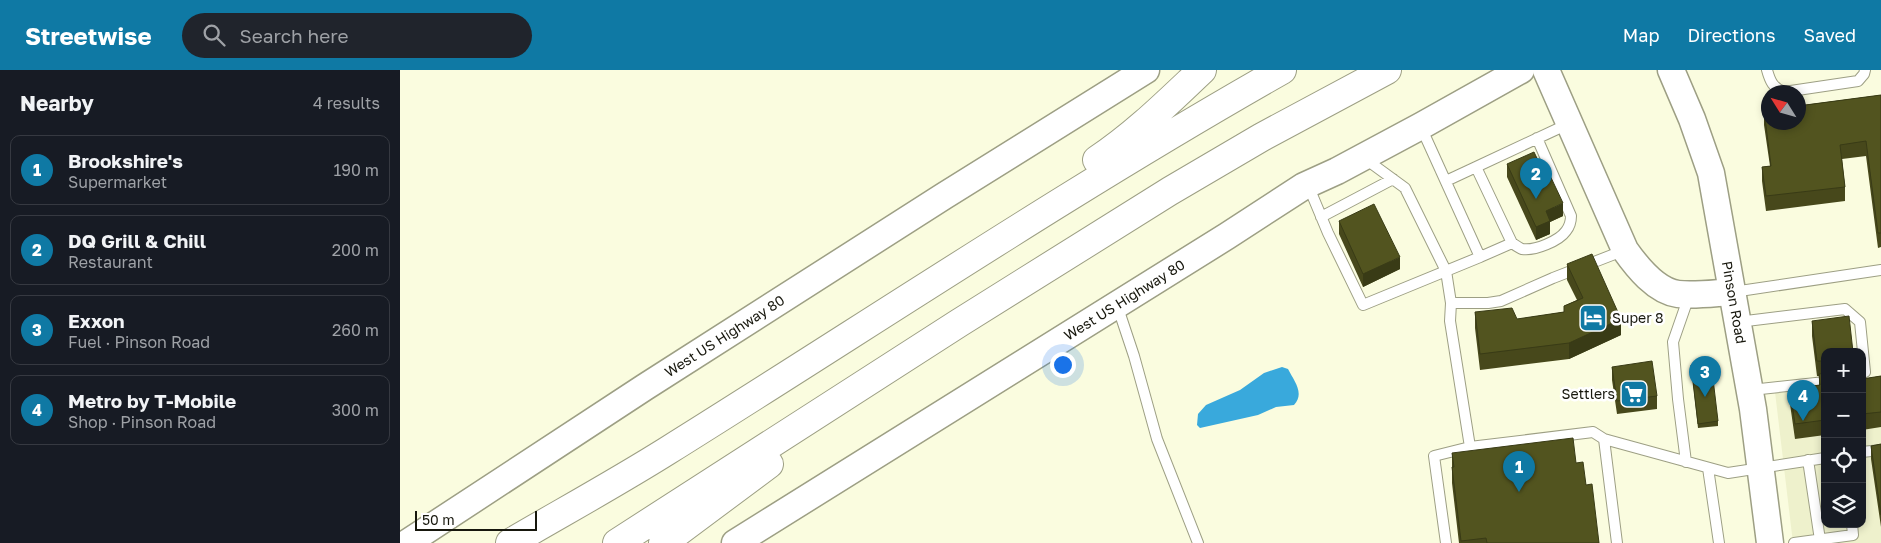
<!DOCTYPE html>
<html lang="en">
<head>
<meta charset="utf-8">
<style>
  :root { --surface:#171b24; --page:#20242c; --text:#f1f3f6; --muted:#9ea1a6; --line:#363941; --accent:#0f79a4 }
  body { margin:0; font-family:"Golos Text",sans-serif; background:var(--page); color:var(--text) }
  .controls { position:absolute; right:15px; bottom:15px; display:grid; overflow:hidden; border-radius:10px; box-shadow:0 2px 8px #0003 }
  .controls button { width:45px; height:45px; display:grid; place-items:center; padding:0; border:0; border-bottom:1px solid var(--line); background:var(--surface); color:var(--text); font:25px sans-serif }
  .compass { position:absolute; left:1361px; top:15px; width:45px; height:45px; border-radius:50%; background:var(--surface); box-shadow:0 2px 8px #0003; rotate:307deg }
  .scale { position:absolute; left:15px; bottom:12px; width:122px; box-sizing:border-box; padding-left:5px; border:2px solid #17170d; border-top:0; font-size:14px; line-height:18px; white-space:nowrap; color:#17170d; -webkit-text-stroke:4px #fff; paint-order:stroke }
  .you { position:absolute; left:662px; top:294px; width:18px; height:18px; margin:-12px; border:4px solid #fff; border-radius:50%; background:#1a73e8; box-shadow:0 0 0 8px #1a73e833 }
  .badge { display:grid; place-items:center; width:32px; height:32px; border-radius:50%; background:var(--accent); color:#fff; font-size:16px; font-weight:700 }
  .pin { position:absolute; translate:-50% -41px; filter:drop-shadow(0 1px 2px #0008) }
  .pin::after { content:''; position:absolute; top:26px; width:18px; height:15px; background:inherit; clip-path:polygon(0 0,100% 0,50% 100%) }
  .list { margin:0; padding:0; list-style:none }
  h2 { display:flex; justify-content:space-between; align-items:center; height:65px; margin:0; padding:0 20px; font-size:21px }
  h2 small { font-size:16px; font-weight:400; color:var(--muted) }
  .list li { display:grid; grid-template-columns:32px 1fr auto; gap:15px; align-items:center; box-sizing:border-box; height:70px; margin:0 10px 10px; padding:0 10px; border:1px solid var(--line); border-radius:10px }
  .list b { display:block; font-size:19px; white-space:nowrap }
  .list p { margin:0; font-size:16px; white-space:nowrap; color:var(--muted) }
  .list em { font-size:16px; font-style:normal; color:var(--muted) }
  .icon { flex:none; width:28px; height:28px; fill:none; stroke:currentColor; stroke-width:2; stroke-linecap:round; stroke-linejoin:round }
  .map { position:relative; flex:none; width:1481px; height:473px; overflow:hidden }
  header { display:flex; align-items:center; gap:30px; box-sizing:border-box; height:70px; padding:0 25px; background:var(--accent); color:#fff }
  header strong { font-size:24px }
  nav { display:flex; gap:28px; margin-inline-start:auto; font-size:18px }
  .search { width:350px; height:45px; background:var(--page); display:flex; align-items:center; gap:12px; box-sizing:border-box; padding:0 18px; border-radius:28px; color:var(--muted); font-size:19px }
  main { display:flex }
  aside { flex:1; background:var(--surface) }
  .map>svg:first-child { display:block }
  .built { fill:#eef1cc }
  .water { fill:#39a9dc }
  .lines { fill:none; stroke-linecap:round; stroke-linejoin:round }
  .lane-casing { stroke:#9d9f84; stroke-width:12 }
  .secondary-casing { stroke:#9d9f84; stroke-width:29 }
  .highway-casing { stroke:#9d9f84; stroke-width:30 }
  .lane { stroke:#fff; stroke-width:10 }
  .secondary { stroke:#fff; stroke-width:26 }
  .highway { stroke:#fff; stroke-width:28 }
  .wall { fill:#47481b }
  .shaded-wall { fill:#393b16 }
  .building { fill:#52541f; stroke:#393b16 }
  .labels { text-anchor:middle; stroke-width:5; stroke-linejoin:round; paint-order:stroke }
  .street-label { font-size:14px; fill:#17170d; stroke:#fff }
  .poi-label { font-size:14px; fill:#17170d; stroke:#fff; text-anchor:start }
</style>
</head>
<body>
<header>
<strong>Streetwise</strong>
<div class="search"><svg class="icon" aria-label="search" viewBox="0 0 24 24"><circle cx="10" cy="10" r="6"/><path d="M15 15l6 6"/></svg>Search here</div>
<nav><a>Map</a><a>Directions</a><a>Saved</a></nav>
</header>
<main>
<aside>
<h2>Nearby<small>4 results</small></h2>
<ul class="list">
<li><span class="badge">1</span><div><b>Brookshire's</b><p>Supermarket</p></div><em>190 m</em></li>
<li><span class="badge">2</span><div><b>DQ Grill &amp; Chill</b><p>Restaurant</p></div><em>200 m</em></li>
<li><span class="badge">3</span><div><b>Exxon</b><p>Fuel · Pinson Road</p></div><em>260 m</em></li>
<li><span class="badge">4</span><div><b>Metro by T-Mobile</b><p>Shop · Pinson Road</p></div><em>300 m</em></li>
</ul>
</aside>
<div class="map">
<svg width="1481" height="473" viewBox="0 0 1481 473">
  <rect width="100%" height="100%" fill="#fafcdf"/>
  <path class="built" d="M1481,310V473H1393L1375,322L1425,317V454H1462V312Z"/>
  <path class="water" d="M882,297L888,299C894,311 905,323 894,335L876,337L858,345L800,358L797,355L798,344L806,335L840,320L864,303Z"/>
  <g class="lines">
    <g class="lane-casing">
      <path id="lane" d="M1367,0C1370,11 1373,18 1384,22L1458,11L1464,4L1465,0
        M1021,57L1080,187L1112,173L1076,97L1046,111
        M964,88L1005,118L1046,201L1051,233L1050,251L1070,377
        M1076,97L1168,54
        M908,115L928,163L963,235L1080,187
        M921,147L993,109
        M1112,173C1115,175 1119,178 1122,179C1135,181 1159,171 1166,161C1170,156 1171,152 1171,146L1137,68
        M1333,222L1481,200
        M1051,233H1088L1101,231L1153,208L1225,180
        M717,235L734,286L757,369L798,473
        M1338,252L1445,239L1460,252L1465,302L1462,303
        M1351,320L1425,312
        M1462,382L1481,380
        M1408,390L1420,470
        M1286,392L1278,329L1273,272L1289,226
        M1308,398L1319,473
        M1046,473L1034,386L1070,377L1193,362L1204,369
        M1217,473L1204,369L1328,403L1425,388
        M1394,473L1453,465L1452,454"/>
    </g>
    <g class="secondary-casing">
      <g id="secondary">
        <path d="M1146,0L1225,180C1237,197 1256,221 1278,224C1295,226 1315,223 1332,222"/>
        <path id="s1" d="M1271,0L1292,49L1311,103L1353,339L1370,473"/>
        <path id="s2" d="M7,473L245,317L544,126L746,0"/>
        <path id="s3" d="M335,473L827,166L904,116L937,101L1021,56L1121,0"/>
      </g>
    </g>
    <g class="highway-casing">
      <path id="highway" d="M697,90C736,64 768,32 802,0
        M110,473C163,442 216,413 267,381C472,253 672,119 882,0
        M217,473L559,253L770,121L862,67L987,0
        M263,473L369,394"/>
    </g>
    <use href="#lane" class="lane"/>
    <use href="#secondary" class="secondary"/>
    <use href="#highway" class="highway"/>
  </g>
  <path class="wall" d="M1481,25V177L1478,178L1466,86L1442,89L1445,117V131L1366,141L1362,111V97L1370,96L1364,55V40Z
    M1107,94L1163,146L1150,152V164L1136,170L1107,107Z
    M939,151L1000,199L963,217L939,164Z
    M1167,194L1221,265L1169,289L1080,300L1075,258V242L1117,249L1164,242V236L1177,230L1167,210Z
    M1412,251L1425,282V365L1395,369L1390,334V319L1419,315V306H1417L1412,266Z
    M1291,295L1318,351V356L1298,358Z
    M1212,297L1257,326V339L1217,344L1212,310Z
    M1481,306V357L1462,360V309Z
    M1481,374V457L1471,389V376Z
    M1052,383L1176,393L1186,415L1199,473H1059L1052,413Z"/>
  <path class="shaded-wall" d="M1163,133V146L1150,152V164L1136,170V157L1146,141Z
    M1000,187V199L963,217V204Z
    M1221,249V265L1169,289V273Z"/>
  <path class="building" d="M1481,25V163H1478L1466,71L1440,75L1445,117L1366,126L1362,97L1371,96L1364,40L1368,39V52H1398V36Z
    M1134,82L1142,99L1146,97L1163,133L1146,141L1150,151L1136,157L1107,94Z
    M974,134L1000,187L963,204L939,151Z
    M1192,184L1221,249L1169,273L1080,284L1075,242L1112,238L1117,249L1164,242V236L1183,228L1167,194Z
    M1449,246L1453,282H1425V291H1417L1412,251Z
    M1252,291L1257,326L1217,331L1212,297Z
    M1311,292L1318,351L1298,354L1291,295Z
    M1425,303V350L1395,354L1390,319L1420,315L1419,304Z
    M1481,306V342L1462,344V309Z
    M1173,368L1176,393L1183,392L1186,415L1192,414L1199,473H1087L1086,468L1061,471L1052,397H1054L1052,383Z
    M1481,374V445L1471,376Z"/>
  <defs>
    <g id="hotel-square" transform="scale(1.4375)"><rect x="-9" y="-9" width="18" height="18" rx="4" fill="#0f79a4" stroke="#fff"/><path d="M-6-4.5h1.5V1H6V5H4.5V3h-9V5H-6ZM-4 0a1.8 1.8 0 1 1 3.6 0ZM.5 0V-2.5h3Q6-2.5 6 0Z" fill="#fff"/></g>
    <g id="supermarket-square" transform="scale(1.4375)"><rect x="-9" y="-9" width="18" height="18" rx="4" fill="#0f79a4" stroke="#fff"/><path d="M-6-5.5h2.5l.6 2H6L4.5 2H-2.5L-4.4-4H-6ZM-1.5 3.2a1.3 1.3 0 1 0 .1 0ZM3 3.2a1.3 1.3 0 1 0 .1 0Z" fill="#fff"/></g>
  </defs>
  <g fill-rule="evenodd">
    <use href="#hotel-square" x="1193" y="248"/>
    <use href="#supermarket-square" x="1234" y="324"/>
  </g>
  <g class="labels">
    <g class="street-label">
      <text dy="5" stroke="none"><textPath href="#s3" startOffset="459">West US Highway 80</textPath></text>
      <text dy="5" stroke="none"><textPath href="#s1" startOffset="242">Pinson Road</textPath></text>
      <text dy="5" stroke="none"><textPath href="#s2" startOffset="379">West US Highway 80</textPath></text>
    </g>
    <g class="poi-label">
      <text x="1212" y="253">Super 8</text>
      <text x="1215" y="329" text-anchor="end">Settlers</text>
    </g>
  </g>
</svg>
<div class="controls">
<button>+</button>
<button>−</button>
<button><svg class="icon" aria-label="locate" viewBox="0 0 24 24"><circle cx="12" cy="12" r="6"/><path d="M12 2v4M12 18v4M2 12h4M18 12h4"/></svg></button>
<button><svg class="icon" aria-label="layers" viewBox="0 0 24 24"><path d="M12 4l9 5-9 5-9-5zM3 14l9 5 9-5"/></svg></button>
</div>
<svg class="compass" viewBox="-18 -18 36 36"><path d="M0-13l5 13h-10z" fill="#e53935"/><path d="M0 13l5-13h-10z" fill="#9ea1a6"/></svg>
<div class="scale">50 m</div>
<div class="you"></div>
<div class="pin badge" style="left:1119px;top:422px">1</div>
<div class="pin badge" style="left:1136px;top:129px">2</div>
<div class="pin badge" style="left:1305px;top:327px">3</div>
<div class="pin badge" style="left:1403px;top:351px">4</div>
</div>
</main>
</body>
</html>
